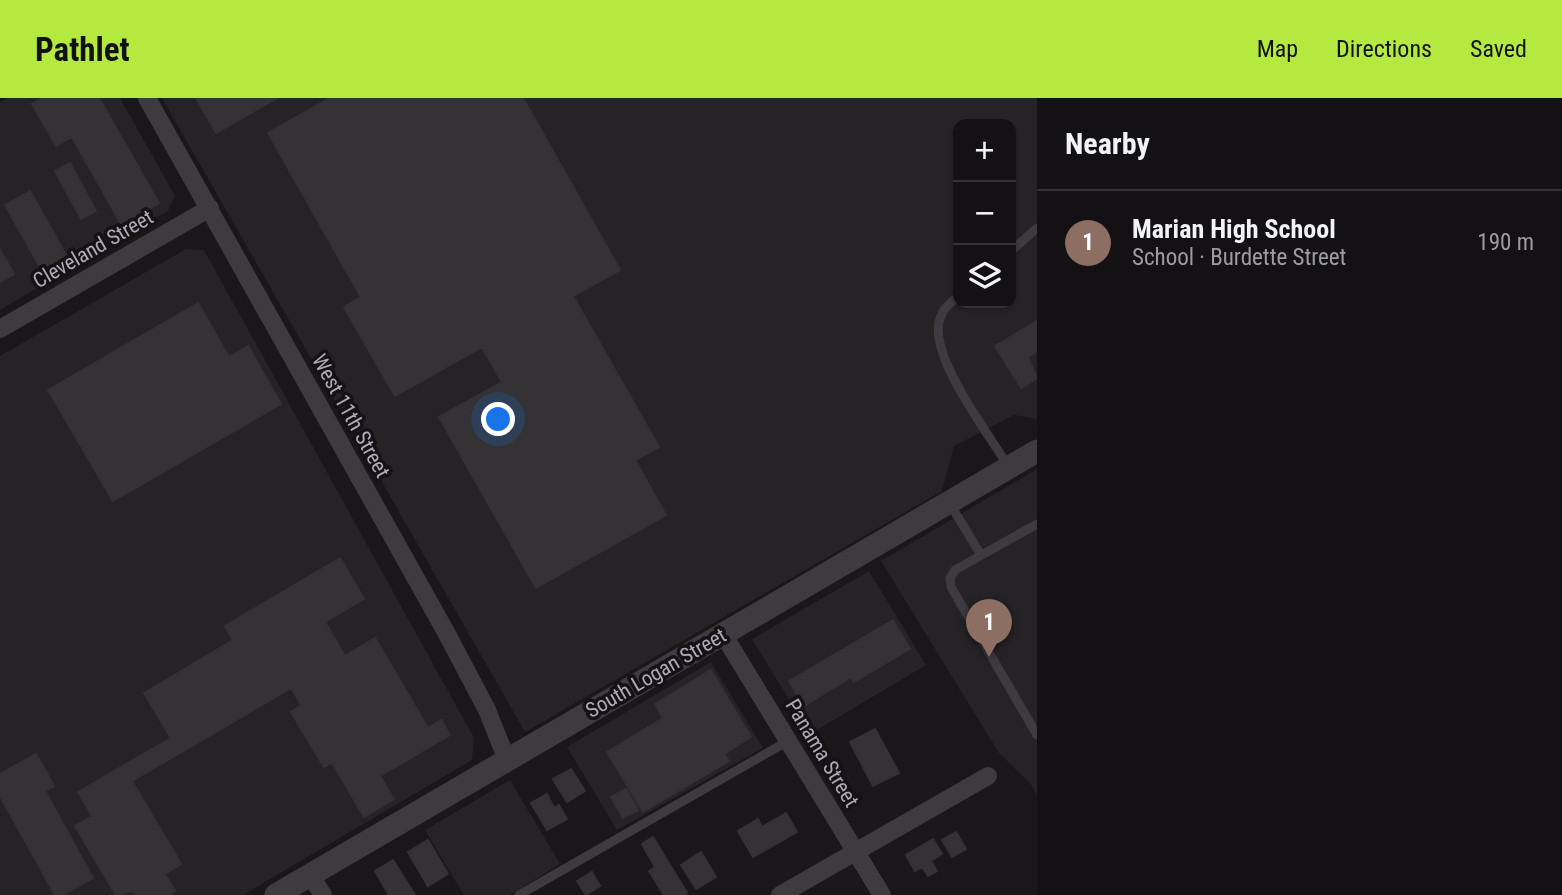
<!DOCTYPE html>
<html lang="en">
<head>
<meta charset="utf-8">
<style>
  :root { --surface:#131113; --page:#201f21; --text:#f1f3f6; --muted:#9d9da0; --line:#323133; --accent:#b4e940 }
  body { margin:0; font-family:"Roboto Condensed",sans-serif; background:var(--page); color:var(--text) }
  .controls { position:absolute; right:21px; top:21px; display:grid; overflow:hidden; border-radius:14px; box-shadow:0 2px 5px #0004 }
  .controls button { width:63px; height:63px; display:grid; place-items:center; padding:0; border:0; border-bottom:2px solid var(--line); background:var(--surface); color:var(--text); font:35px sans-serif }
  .you { position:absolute; left:499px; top:322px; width:24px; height:24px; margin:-18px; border:5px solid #fff; border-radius:50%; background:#1a73e8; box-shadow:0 0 0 10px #1a73e833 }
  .badge { display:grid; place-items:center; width:46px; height:46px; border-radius:50%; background:var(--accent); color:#fff; font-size:23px; font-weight:700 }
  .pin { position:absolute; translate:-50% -58px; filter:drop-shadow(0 2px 4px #0008) }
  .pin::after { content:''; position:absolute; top:37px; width:24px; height:21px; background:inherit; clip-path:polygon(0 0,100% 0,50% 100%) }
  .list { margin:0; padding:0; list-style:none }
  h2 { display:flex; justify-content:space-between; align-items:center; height:91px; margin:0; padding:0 28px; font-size:30px }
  h2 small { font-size:23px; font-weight:400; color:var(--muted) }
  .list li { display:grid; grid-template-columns:46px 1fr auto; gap:21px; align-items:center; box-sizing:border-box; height:105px; padding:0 28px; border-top:2px solid var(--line) }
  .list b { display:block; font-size:26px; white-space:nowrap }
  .list p { margin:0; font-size:23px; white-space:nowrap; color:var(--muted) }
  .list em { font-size:23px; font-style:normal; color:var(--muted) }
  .icon { flex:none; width:38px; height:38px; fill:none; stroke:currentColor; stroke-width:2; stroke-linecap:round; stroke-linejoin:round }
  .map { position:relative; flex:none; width:1037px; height:797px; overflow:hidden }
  header { display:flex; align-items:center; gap:42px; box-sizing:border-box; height:98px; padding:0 35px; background:var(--accent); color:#111 }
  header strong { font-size:33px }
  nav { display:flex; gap:38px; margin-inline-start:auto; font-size:24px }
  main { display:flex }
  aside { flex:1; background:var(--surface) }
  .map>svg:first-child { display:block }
  .built { fill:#252326; fill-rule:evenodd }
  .building { fill:#343235; stroke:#343135; stroke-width:2 }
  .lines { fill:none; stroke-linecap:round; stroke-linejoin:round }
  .service { stroke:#3d3b40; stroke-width:9 }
  .minor { stroke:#3d3b40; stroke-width:18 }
  .tertiary { stroke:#3d3b40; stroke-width:23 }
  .labels { text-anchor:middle; stroke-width:7; stroke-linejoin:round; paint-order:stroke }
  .street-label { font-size:21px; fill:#afaab8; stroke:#141214 }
</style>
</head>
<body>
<header>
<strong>Pathlet</strong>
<nav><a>Map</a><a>Directions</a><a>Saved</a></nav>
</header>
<main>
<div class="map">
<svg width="1037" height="797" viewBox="0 0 1037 797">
  <rect width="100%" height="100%" fill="#191719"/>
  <path class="built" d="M7,0H120L175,98L168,113L0,212V4Z
    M162,0H1037V321L1014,317L954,348L942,393L525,634ZM958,26H1011V205H958Z
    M186,151L204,152L474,640L472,662L243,797H0V258Z
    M1037,371V697L1030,685L999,655L881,463Z
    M869,473L926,567L810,636L752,541Z
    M711,564L763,650L617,732L567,649Z
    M510,682L560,766L510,797H464L425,732Z"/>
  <path class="building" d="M43,0H99L159,105L121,126L72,39L56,48L32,6Z
    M196,0H277L216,35Z
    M330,0H523L620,172L573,198L659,349L635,362L666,417L536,490L439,319L502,284L482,249L395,298L344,209L361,199L268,35Z
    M70,65L96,113L81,121L55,73Z
    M30,93L70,164L45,178L5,107Z
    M0,152L14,176L0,184Z
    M198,205L229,259L248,248L281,306L113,403L48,292Z
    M1037,223V253L1028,259L1037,280L1021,290L995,248Z
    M340,460L364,501L325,524L345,558L375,540L428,630L441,622L450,637L380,678L394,701L364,719L332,664L324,669L291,614L302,608L291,590L132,683L181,766L165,776L175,793L168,797H135L133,793L116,797L75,728L92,718L78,694L171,640L144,595L233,542L225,528Z
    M893,522L910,551L854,584L851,579L804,608L789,583Z
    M711,572L751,639L724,656L729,663L643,714L607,654L663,620L655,606Z
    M875,631L899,675L873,688L850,644Z
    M36,656L54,688L45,693L93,780L63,797H55L0,698V676Z
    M571,671L585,693L567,704L553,681Z
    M626,691L638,712L623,720L611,699Z
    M547,696L554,710L559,707L567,721L547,732L531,705Z
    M786,715L797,734L753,759L738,733L758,721L762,729Z
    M956,734L966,751L952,759L942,742Z
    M653,739L687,795L684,797H664L649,773L655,769L642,746Z
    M933,741L942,756L931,763L937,773L928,778L922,769L915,773L906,757Z
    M428,742L448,776L428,788L408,754Z
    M701,754L716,779L696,791L681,767Z
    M393,762L415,797H389L375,773Z
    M592,774L600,788L586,797L577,783Z"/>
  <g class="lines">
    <path class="service" d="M1011,153L1037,130
      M958,199C949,206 942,211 939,224C931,261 988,335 1008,368
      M950,406L981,457
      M1037,426L955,472L950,480L951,489L1037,637
      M519,797L788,643"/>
    <path class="minor" d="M147,0L447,536L487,612L507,662
      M0,231L210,110
      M723,536L882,797
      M310,777L323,797
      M780,797L988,678"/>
    <path class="tertiary" d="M276,797L1037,353"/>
  </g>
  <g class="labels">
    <g class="street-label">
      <text transform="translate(93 151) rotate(-30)" y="7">Cleveland Street</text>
      <text transform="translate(351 318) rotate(61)" y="7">West 11th Street</text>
      <text transform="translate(656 575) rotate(-30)" y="7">South Logan Street</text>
      <text transform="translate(822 655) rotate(59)" y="7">Panama Street</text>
    </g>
  </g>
</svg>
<div class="controls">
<button>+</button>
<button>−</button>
<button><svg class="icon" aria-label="layers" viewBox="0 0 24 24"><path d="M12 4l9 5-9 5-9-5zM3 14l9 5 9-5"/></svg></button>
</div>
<div class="you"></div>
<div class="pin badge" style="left:989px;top:559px;background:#8d6e63">1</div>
</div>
<aside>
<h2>Nearby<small></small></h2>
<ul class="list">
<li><span class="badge" style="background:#8d6e63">1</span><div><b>Marian High School</b><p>School · Burdette Street</p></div><em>190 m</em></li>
</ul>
</aside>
</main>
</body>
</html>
